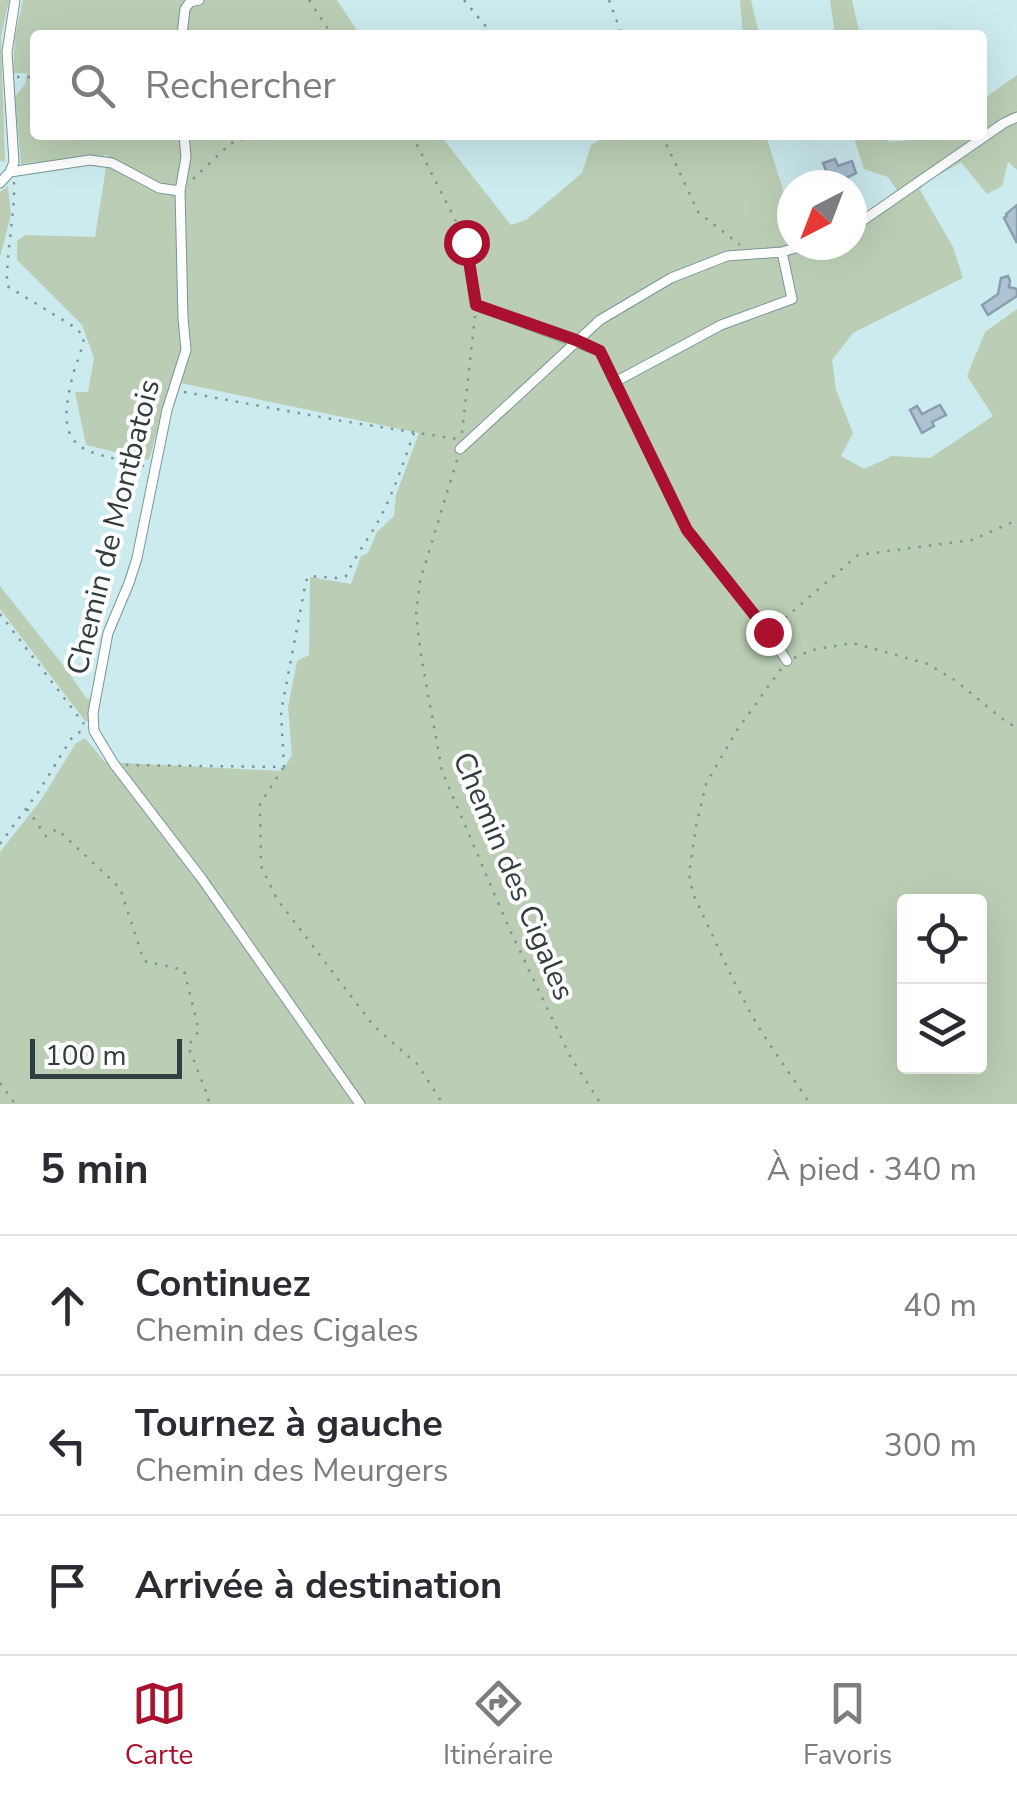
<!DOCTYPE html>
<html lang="fr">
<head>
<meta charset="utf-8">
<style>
  :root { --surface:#fff; --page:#f2f2f3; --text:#2b2b33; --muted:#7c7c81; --line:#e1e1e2; --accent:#a9112e }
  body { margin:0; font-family:"Nunito Sans",sans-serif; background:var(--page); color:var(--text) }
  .controls { position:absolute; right:30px; bottom:30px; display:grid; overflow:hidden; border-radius:10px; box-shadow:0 10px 40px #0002 }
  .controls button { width:90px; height:90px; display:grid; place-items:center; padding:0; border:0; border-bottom:2px solid var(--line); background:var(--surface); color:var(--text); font:50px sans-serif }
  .compass { position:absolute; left:777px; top:170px; width:90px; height:90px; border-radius:50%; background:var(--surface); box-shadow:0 10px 40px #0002; rotate:222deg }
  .scale { position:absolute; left:30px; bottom:25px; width:152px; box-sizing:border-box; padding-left:10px; border:5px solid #313d3f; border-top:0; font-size:28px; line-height:35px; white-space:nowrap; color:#313d3f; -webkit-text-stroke:8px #fff; paint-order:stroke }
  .stop { position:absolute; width:30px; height:30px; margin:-22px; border:8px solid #a9112e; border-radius:50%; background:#fff }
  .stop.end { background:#a9112e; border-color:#fff; box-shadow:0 2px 10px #0008 }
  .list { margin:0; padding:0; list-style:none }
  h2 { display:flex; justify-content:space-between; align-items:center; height:130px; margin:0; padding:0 40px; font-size:42px }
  h2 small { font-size:32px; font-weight:400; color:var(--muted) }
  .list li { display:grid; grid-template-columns:65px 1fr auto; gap:30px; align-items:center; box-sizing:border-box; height:140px; padding:0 40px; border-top:2px solid var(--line) }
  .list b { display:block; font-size:38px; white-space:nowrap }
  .list p { margin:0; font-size:32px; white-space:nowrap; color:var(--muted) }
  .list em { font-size:32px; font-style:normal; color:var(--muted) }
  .icon { flex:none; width:55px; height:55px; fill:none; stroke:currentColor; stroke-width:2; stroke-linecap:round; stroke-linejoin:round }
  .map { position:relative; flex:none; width:1017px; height:1104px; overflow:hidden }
  .search { position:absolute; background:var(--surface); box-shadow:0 10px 40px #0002; left:30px; right:30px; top:30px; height:110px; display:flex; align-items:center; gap:25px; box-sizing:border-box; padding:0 35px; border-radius:10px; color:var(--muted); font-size:38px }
  .sheet { height:550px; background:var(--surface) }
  nav { display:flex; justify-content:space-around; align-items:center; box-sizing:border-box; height:140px; border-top:2px solid var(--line); background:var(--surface); font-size:28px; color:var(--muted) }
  nav a { display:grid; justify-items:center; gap:5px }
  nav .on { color:var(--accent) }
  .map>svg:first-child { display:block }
  .green { fill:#bbceb5; fill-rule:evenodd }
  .building { fill:#adc2d3; stroke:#8a9eae; stroke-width:2.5 }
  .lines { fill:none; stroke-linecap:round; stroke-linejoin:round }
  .street-casing { stroke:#799599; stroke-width:11 }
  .path { stroke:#7f9497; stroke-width:2.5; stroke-dasharray:2.5 8; stroke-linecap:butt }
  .street { stroke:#fff; stroke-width:9 }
  .route { stroke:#a9112e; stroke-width:12 }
  .labels { text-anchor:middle; stroke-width:8; stroke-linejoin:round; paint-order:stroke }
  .street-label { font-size:30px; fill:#313d3f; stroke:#fff }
</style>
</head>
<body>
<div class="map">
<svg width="1017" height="1104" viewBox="0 0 1017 1104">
  <rect width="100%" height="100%" fill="#ccebef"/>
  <path class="green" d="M0,0H9L1,37L5,162L0,161Z
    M23,0H337L360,35H35V135H440L511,225L526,220L582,173L591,145L609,135H792L767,139L792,218V245H852V221L898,192L888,177L864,169L853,135H886L889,142L928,138L932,135H982V100L1017,75V170L1008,162L1002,186L987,194L961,162L925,183L920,190L953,247L963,278L853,333L832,360L836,390L853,433L841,456L864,469L892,456L930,458L993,416L967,376L985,332L1017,309V1104H0V852L41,800L76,743L85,738L105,762L282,771L292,755L288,707L297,661L309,655L310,577L351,584L361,556L368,553L377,532L394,516L396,495L419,433L171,381L149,460L86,445L75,392H88L94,358L82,325L17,260V241L25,235L95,237L108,155L21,164L15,97L25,84L27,73H13L15,36ZM904,902H980V1066H904Z
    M740,0H751L759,35H743Z
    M830,0H852L860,35H835Z
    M8,186L11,215L0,257V192Z
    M0,586L67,670L86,698L92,700L89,722L85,721L0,609Z"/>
  <path class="building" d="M835,159L838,166L852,161L856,173L832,185L823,163Z
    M1017,205V243L1004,218L1007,216L1006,214Z
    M1008,276L1010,281L1009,287L1017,289V296L988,315L982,305L998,294L1001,278Z
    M940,405L946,415L932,422L934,426L922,433L910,410L917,406L922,414Z"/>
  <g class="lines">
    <g class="street-casing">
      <path id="street" d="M182,35L185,9L190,2L199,0
        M184,135L186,157L180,191L183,318L186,350L167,410L137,558L129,583L108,633L93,713L94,731L114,764L202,879L360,1104
        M10,172L90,160L112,163L159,188L180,191
        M0,183L10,172L14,162L7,52L15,0
        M852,228L1004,123L1017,117
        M476,305L600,351L687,530L768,632L787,661
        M615,382L721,325L792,299L782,252
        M460,449L600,320L671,278L727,256L782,252L805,245"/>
    </g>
    <path class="path" d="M309,0L332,35
      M464,0L493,35
      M609,0L622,35
      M17,77H35
      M412,135L466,241L475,293
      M573,135L575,137
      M662,135L698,212L740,245
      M193,179L231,143L256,135
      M14,182C15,217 6,252 7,286L76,328L84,337C82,353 74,367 71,383C54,456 87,450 144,466
      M184,392L342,421L457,439
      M462,433L475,316
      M457,460L420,581L416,615L421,655L442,771L508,926L570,1056L601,1104
      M0,614L84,724
      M777,625L858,555L972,540L1017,520
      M794,658L812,650L853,643L928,664L956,681L1005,721L1017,728
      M781,669L737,730L706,784L696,826L689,874L693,894C711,931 727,970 747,1006C765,1041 789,1071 810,1104
      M126,765L284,767L281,712L306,581L309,576L337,578L346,576C356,554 371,536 382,514C395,489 404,460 414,433
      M283,768L260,804L261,866L277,899L373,1025L418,1065L443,1104
      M27,809L46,836L57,829L120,888L144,961L184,970L199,1031L188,1046L209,1099L205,1104
      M0,844L39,791L71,739L77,733L84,731
      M0,1083L15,1104"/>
    <use href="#street" class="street"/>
  </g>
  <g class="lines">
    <path class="route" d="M466,242L476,305L576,340L600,351L687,530L768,632"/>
  </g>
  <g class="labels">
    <g class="street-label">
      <text transform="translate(113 527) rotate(-76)" y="10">Chemin de Montbatois</text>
      <text transform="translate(514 876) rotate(67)" y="10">Chemin des Cigales</text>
    </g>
  </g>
</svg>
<div class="controls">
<button><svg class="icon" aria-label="locate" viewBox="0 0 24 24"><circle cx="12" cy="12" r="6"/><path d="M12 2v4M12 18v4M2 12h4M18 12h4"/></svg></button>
<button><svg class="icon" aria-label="layers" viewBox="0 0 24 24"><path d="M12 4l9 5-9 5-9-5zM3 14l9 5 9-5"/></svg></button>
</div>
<svg class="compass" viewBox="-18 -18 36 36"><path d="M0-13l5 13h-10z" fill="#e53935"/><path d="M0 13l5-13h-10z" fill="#7c7c81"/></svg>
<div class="scale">100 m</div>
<div class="stop" style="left:466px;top:242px"></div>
<div class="stop end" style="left:768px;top:632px"></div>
<div class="search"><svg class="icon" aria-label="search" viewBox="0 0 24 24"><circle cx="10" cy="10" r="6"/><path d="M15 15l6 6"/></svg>Rechercher</div>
</div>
<section class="sheet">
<h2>5 min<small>À pied · 340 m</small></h2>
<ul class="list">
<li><svg class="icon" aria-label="ahead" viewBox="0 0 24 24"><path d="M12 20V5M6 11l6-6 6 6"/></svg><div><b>Continuez</b><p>Chemin des Cigales</p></div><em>40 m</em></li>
<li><svg class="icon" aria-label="left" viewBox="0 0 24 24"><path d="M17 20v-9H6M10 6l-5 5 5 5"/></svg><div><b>Tournez à gauche</b><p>Chemin des Meurgers</p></div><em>300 m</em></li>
<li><svg class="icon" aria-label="arrive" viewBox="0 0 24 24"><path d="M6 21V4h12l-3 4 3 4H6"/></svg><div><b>Arrivée à destination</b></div></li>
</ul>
</section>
<nav>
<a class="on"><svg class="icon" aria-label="map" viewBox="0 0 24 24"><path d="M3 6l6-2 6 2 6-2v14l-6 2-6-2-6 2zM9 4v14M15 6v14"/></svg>Carte</a>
<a><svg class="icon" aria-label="directions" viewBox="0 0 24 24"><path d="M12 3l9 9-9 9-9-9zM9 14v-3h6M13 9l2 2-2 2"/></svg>Itinéraire</a>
<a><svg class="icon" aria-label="saved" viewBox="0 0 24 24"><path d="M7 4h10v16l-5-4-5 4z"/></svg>Favoris</a>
</nav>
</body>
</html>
